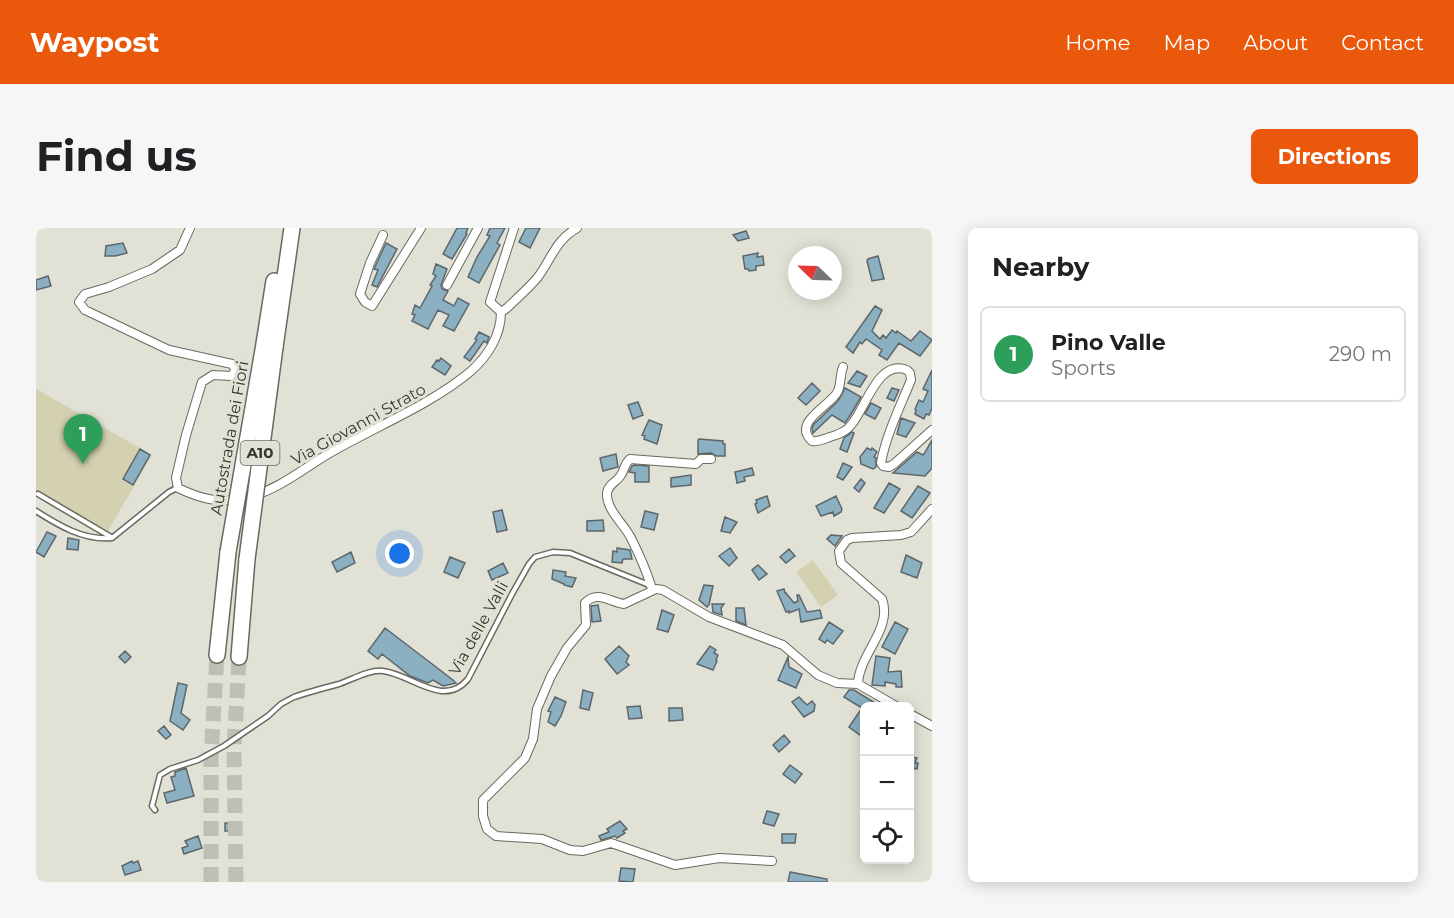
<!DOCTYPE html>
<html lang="en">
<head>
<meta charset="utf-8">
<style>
  :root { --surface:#fff; --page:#f6f6f6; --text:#202124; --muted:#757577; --line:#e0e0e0; --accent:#ea580c }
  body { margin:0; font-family:Montserrat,sans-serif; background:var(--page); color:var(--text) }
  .controls { position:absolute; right:18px; bottom:18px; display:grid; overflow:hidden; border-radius:9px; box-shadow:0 3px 15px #0003 }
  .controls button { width:54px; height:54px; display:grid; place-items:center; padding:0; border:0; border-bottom:2px solid var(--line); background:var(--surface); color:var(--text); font:30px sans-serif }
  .compass { position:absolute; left:752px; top:18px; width:54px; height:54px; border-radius:50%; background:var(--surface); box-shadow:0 3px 15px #0003; rotate:293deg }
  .you { position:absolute; left:364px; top:326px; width:21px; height:21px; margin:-15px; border:4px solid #fff; border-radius:50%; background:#1a73e8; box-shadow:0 0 0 9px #1a73e833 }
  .badge { display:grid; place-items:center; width:39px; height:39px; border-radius:50%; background:var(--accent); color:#fff; font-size:20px; font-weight:700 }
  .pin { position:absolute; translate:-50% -50px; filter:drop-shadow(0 2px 3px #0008) }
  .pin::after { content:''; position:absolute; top:32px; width:21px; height:18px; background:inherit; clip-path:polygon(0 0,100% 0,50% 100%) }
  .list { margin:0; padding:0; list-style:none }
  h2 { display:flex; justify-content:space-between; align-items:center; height:78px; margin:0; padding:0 24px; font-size:26px }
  h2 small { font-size:20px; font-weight:400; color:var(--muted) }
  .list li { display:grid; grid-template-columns:39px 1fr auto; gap:18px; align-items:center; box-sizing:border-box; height:96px; margin:0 12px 12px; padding:0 12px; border:2px solid var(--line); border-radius:9px }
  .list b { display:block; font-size:22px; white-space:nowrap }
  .list p { margin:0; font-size:20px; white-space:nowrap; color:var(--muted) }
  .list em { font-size:20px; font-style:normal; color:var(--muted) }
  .icon { flex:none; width:33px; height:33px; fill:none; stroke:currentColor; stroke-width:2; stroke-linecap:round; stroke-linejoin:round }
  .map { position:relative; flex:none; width:896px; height:654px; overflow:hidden; border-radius:9px }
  header { display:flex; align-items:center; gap:36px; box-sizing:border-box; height:84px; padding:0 30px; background:var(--accent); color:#fff }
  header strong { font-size:28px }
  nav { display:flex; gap:33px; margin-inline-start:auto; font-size:21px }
  .intro { display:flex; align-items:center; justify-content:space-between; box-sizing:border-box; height:144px; padding:0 36px }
  h1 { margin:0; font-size:42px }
  .button { padding:15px 27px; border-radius:9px; background:var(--accent); color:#fff; font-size:21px; font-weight:700 }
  main { display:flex; gap:36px; padding:0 36px }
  aside { flex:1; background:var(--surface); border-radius:9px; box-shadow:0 3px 15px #0003 }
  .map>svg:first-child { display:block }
  .green { fill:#d3d1b0 }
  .building { fill:#8ab0c2; stroke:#5d666b; stroke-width:1.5 }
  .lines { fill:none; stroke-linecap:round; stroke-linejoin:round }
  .motorway-tunnel { stroke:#bfbfb5; stroke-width:15; stroke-dasharray:15 8; stroke-linecap:butt }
  .service-casing { stroke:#69695f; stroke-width:7 }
  .minor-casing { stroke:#69695f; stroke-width:10 }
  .motorway-casing { stroke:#69695f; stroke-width:18 }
  .service { stroke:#fff; stroke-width:4 }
  .minor { stroke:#fff; stroke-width:8 }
  .motorway { stroke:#fff; stroke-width:15 }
  .motorway-bridge-casing { stroke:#69695f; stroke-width:18; stroke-linecap:butt }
  .motorway-bridge { stroke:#fff; stroke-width:15 }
  .labels { text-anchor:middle; stroke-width:6; stroke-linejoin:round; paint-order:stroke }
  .shield { fill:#e1e1d6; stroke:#696963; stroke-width:1.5 }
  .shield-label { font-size:15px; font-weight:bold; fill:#363632 }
  .street-label { font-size:16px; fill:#363632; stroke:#e1e1d6 }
</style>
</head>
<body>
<header>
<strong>Waypost</strong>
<nav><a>Home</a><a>Map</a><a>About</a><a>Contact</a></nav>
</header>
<div class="intro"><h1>Find us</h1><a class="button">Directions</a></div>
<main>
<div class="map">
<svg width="896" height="654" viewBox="0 0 896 654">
  <rect width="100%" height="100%" fill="#e1e1d6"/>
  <path class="green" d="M0,161L116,227L72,303L0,262Z
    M777,332L802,367L785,379L760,344Z"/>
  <path class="building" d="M421,0H432L430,5L431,6L416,31L407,26Z
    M454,0H469L461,15L464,17L443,55L432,49L441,29L454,8L451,7Z
    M490,0H504L494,20L483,14Z
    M710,3L713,10L702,13L697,7Z
    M87,15L91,25L79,28H69L70,18Z
    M350,15L361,21L341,59L336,57L342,42L338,41Z
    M722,25L721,29L727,28L728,37L720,38V42L713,43L712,41H709L707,28Z
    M842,28L848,51L836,53L831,33L832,31Z
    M400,36L411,41L405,57L406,61L412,63L407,72L418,78L422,70L433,76L418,103L407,98L413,87L402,82L392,101L376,93L379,87L376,86L379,77L384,80L396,58L394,57L400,48L397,46Z
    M12,48L15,58L0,62V52Z
    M839,78L846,82L836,103L844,111L847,107L850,110L856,102L860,105L861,103L875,113L884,103L896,112L884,128L863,115L851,132L843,127L846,122L830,111L826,116L824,114L817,125L810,119Z
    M443,104L453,109L451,115L448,113L434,133L428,129L441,112L439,111Z
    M405,130L415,138L409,147L396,139L401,132L403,133Z
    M896,142V180L893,187L890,186L888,191L879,186L880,182L879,181L883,172L887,174L892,163L887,161Z
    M821,143L831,148L824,159L812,155Z
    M776,155L784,163L770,177L762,170Z
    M809,160L825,169L815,186L809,195L796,187L777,205L776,200L778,196L802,173Z
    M856,160L863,162L858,173L851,170Z
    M602,174L607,187L597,191L592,177Z
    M835,175L845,180L839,191L829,186Z
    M865,190L879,195L870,209L861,206Z
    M613,192L626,197L621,216L608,211L609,208L606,207Z
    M816,204L818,205L811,224L804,221L808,210Z
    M663,211L687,213V216H689V228H680L675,225L662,226V212Z
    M896,212V240L889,248L857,245L881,224L887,227L888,226Z
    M831,220L835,222L836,220L841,224L838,229L840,230V239L837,241L825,236L824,229Z
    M104,221L114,227L97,257L87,251Z
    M580,226L582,239L567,243L564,230Z
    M807,235L816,239L807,252L801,249Z
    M598,237L613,238V254H599V245L593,244L596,238Z
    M716,240L718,247L708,249L709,253L701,255L699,244Z
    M655,247V257L635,259V250Z
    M825,251L829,255L823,264L818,260Z
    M853,255L864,261L848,285L838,280Z
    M882,258L894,265L876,290L865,283Z
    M731,268L734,278L722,285L719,276L721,275L720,272Z
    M800,268L806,281L805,284L798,288L797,284L785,288L780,278Z
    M466,282L471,302L461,304L457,284Z
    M609,283L622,286L618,302L605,299Z
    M689,289L701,294L694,305L685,303Z
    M567,292L568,303H551V293Z
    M11,304L20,308L8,329L0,324Z
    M795,307L806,308L799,318L791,311Z
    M32,310L43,312L42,322L31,321Z
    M581,320L594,322L596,331H587L586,335L576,334L577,323L581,324Z
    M694,320L701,330L693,338L683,328Z
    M753,321L759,328L750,335L744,329Z
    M315,324L319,335L301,344L296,334Z
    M870,327L886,335L881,350L865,344Z
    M414,329L429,335L422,350L408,344Z
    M467,335L472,345L456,352L452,343Z
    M722,337L731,346L723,352L716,342Z
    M517,342L530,344L529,348L540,350L536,359L528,357V356L516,351Z
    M668,357L677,358L673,377L671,379L663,372Z
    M748,361L749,365H750L758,375L762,373L761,367H763L771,384L784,382L786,390L765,394L763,381L753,385V383L750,384L741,363Z
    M676,376H688L685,380L686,387L677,384Z
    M562,377L565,393L556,394L555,378Z
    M700,380H708L710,397L700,393Z
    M626,382L638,387L632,404L621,401Z
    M793,394L807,403L797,416L791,412L789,415L783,411Z
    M859,394L872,401L859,426L846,419Z
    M349,400L417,452L420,455L407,458L397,452L392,455L374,448L346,426L342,431L332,423Z
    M583,418L593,428L590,434L593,437L581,446L569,431Z
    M674,418L680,422L678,425L682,427L680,432L681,433L677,442L661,436Z
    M89,423L95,429L89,435L83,429Z
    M840,428L854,430L852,444L865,443L866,459H860V456L849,454V458L836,457Z
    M752,429L753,439L766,446L760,460L742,452Z
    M142,455L151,457L145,485L154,492L147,502L134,493Z
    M547,462L557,465L553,482L544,480Z
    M813,462H818L844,478H828V510L813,499L826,480L808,469Z
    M519,469L530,474L525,488L519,498L512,494L515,484L512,483Z
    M763,469L771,477L776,473L779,477L778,483L768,489L756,474Z
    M604,478L606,490L593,491L591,479Z
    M633,480H646L647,492L633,493Z
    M128,498L135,507L130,511L122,503Z
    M748,507L754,514L743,524L737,517Z
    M873,528L881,530L879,535H882L881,541L878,540L875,548H873Z
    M754,537L766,546L759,555L747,546Z
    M150,540L158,568L131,575L128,565L139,562L135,549L139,548V544Z
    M731,583L743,586L738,598L727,595Z
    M584,593L591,601L587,603L589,605L581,610L579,608L565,612L563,608L573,604L571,601Z
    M189,595H199L198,603H189Z
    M746,606H760L759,615H746Z
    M162,608L166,620L148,626L146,620L152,618L149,613Z
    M96,633L97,635L102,633L105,642L89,647L86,638Z
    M585,640L599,641L597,654L583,653Z
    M754,644L791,651V654H752Z"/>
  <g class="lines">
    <path class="motorway-tunnel" d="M175,654V530L181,427
      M200,654L198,524L203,429"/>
    <g class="service-casing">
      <path id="service" d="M2,266L75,309
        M0,283C22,297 48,313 76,310L133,264L141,260
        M119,582L116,578L124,547L134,541L162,532L188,518L232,488L245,476L258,469C273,464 288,460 303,456C315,452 334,441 347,443C375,446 408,481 432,451L476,366L493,336L499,329L517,324L534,325L613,357"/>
    </g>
    <g class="minor-casing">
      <path id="minor" d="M154,0L144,22L116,41L73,59L49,66L43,74L49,82L133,122L196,136L200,142L195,148L177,147L166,154L150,207L140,250L142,260C167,272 185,276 212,269C242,262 267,241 292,226C338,199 395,177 435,143C452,128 465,107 465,84
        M347,7L334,35L324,66L329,74L336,78L385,0
        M411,57L442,0
        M465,84L471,80C481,70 493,60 502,49C516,30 519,13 541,0
        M465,84L454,74L478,0
        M807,139C804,147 805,156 802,163C795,178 755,194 776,213C783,214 788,211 794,209C801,207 811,203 815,197C830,180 842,130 871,142L874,145L875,152C864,179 850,207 845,235L847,238L853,239L858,236L896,202
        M615,358C610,341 603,326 595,310C588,296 570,282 571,265C572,256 581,254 585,247C589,241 588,236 594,231L660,236L665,231H675
        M860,478L822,456C823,426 857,401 846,371L805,335L803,323L811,312L816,310L865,307L875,304L896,281
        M874,486L896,498
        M736,633L683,630L639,637L575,615L547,623L534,622L506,611L460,608L451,601L447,588V572L489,530L497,511L501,481L515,448L531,420L550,397L549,375C561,362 574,374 588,376L620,361L627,362L673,389L747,417L782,447L801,455L822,456"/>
    </g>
    <g class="motorway-casing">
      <path id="motorway" d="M228,116L238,53
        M239,119L256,0
        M181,427L192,324
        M203,429L211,331"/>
    </g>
    <use href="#service" class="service"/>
    <use href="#minor" class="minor"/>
    <use href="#motorway" class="motorway"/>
    <g class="motorway-bridge-casing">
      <path id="motorway-bridge" d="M192,324L228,116
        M211,331L239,119"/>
    </g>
    <use href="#motorway-bridge" class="motorway-bridge"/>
  </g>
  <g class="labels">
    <rect class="shield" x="204.5" y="213" width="39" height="24" rx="4.5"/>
    <g class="shield-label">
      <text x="224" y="230">A10</text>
    </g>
    <g class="street-label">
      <text transform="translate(322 196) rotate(-29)" y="6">Via Giovanni Strato</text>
      <text transform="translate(193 210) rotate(-80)" y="6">Autostrada dei Fiori</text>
      <text transform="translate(442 400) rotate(-61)" y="6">Via delle Valli</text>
    </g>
  </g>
</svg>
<div class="controls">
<button>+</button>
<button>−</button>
<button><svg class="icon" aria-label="locate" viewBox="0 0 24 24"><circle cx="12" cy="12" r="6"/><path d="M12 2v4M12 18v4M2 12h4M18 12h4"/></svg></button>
</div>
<svg class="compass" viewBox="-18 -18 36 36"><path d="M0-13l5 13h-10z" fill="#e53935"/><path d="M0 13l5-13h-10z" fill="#757577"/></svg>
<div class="you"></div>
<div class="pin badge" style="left:47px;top:236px;background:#2e9e5b">1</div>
</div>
<aside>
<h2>Nearby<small></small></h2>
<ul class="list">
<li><span class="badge" style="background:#2e9e5b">1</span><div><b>Pino Valle</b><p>Sports</p></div><em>290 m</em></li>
</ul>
</aside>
</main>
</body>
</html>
